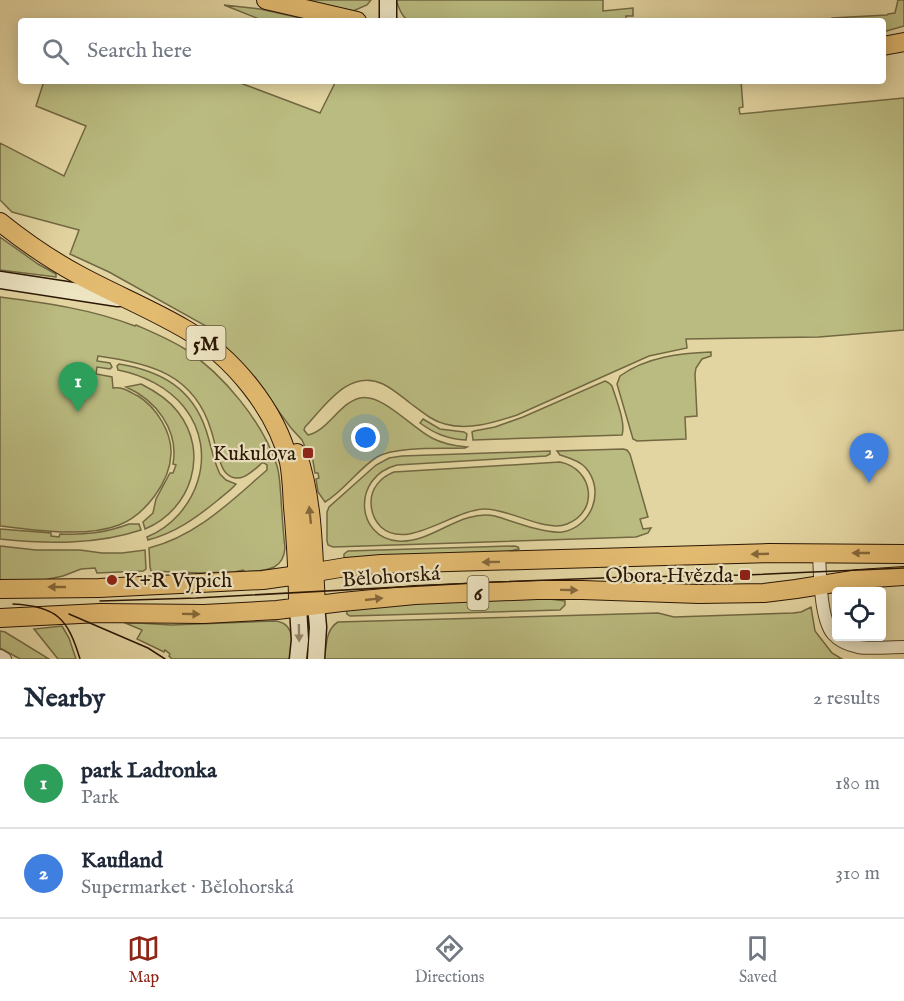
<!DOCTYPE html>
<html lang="en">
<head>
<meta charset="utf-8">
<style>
  :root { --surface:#fff; --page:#f6f6f7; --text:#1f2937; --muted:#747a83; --line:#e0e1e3; --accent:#8f2418 }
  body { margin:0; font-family:"IM FELL English",serif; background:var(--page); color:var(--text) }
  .controls { position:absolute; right:18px; bottom:18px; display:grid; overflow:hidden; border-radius:6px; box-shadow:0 3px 15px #0003 }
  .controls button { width:54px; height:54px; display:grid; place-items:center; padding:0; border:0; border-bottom:2px solid var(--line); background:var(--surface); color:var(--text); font:30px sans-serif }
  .you { position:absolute; left:366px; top:438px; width:21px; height:21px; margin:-15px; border:4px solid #fff; border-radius:50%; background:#1a73e8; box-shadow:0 0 0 9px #1a73e833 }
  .badge { display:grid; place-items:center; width:39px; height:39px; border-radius:50%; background:var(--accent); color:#fff; font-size:20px; font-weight:700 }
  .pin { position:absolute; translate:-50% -50px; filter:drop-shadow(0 2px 3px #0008) }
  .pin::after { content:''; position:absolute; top:32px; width:21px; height:18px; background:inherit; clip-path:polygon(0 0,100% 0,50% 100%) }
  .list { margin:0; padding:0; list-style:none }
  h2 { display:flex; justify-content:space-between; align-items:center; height:78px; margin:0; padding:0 24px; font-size:26px }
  h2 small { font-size:20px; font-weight:400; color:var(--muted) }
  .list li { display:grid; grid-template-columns:39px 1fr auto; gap:18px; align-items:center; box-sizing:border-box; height:90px; padding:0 24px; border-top:2px solid var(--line) }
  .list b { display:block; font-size:22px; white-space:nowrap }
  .list p { margin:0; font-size:20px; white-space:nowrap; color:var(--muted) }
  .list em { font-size:20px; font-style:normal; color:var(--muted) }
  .icon { flex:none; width:33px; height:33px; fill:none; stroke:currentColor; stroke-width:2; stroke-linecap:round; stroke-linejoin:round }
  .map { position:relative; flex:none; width:904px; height:659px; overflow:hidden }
  .search { position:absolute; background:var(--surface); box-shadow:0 3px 15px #0003; left:18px; right:18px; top:18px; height:66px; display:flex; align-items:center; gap:15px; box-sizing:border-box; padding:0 21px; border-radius:6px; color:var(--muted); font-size:22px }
  .sheet { height:258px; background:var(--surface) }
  nav { display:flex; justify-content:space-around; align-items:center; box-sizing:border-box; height:84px; border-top:2px solid var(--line); background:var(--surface); font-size:16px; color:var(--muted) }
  nav a { display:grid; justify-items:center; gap:3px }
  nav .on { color:var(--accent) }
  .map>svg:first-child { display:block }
  .green { fill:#babb80; stroke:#726842; stroke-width:1.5 }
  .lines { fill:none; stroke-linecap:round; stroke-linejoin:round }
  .street-casing { stroke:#59462b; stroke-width:14 }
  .secondary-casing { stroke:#2b1604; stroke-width:19 }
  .primary-casing { stroke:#2b1604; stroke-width:20 }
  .street { stroke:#ede4c2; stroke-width:12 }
  .secondary { stroke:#ede4c2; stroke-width:16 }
  .primary { stroke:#e2ba70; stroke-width:18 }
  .tram { stroke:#2b1604; stroke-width:1.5 }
  .oneway { fill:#86683a }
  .oneway2 { fill:#96876c }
  .poi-dot { fill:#8f2418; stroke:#ede4c2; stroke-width:2 }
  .labels { text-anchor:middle; stroke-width:4.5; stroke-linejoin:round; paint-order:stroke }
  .shield { fill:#ede4c2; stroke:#65543d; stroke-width:1.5 }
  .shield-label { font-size:20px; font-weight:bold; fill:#2b1604 }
  .poi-label { font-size:21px; fill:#2b1604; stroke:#ede4c2; text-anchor:end }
  .street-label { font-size:21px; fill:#2b1604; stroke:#ede4c2 }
</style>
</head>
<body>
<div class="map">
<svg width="904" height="659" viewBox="0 0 904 659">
  <rect width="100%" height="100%" fill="#e3d5a1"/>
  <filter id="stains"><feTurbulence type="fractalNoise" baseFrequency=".00333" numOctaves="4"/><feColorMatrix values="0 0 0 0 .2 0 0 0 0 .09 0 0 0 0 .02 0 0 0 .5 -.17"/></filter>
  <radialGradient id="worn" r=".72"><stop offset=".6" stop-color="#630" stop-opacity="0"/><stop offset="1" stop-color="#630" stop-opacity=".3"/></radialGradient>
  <path class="green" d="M305,0H371L367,5L353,11Z
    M396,0H603V11L633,8V16H626V21H410C402,18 399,8 396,0Z
    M898,0H904V26L883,32V21H832V18L887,15L888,14L895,13Z
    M224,5L260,9L314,21H264Z
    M44,81H235L320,113L336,81H741L743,107L739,108L740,114L904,98V330L819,337L686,339L687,348L649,356L517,415C495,422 469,431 445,424C432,421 421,411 410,403C401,396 393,389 383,384C349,368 325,406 305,427L304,430L308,435C329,430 339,403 360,398C382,393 412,428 432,438C443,444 455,446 467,447L465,448C442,449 396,446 377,457C358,469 344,491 325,502L318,492L316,479L319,478L318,473H315L311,449H306L302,440L291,428L251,374L206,326L109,272L70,254L79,230L12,212L0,200V143L64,176L86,126L36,106Z
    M0,237L38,264L56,274V277L0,270Z
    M0,297C46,303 91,309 135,326L136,325C152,332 169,339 185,349C223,374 263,422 277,466C280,476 280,487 281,498C282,515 283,531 285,548C283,572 264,570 246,572L243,570L234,572L200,573L151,571L150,567L149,548C197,536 231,501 267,470V465L264,463H262C253,471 239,486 226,473C218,465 215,441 211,430C194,374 150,363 98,356L97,361L110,363L112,367L110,369L97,367L96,374L112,377L113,388C124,387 128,391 138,396C156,407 172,432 171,454C170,482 145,515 119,525C85,538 36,530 0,526Z
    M711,352V356L702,359L696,368L695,374L697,416L685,417L686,439L637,441L633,439L617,384L620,376C646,357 681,353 711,352Z
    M119,364C161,371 192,388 206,430C211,445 213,460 220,474L226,480L236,484C231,490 224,495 218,500C196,518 175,533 148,540L147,537C197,516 220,452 184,407C168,387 143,375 118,370L117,366Z
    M605,381L609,383L612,386C616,399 626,423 622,435L473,440L472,432L474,431L495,427L523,417Z
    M141,384C155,391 169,400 178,412C210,453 191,510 145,529L143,522L153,513L156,499L170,473H173L176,465L173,464C179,430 156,400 126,387Z
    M423,419L440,429L464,432L467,434L466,440C448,439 435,434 420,423Z
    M623,449L627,450L630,454L648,517L640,519L643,529L651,528L648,533L636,537L333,547L328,545L327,541V512L329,507L376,465L389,458L402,456L550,451V454L546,456L397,465C351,477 356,538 398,541C432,544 459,509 495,516C512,521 545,534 562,532C592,527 606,490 585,467C578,460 569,458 560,455L557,451Z
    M560,462C594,469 599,512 567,524C546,533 508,508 484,509C453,510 407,551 381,527C374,520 371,512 371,502C371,488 381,477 394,472Z
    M129,524H139L141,530C96,545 47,544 0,539V529L51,533V536L59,537L60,534C85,535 105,533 129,524Z
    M0,546L36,550H80L102,553H122L145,550L146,569L143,571L97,573L95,568L81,569L63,576L39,581L0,582Z
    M514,546L518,547L519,549L497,554L344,561V554L348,551Z
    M526,596L565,601V605L560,610L350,616L347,614L346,608Z
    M811,607L815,631L832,653L842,659H324C327,646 325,630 338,622L658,613L674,617L793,613L801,612Z
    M274,621C295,622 293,643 291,659H172L169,656L170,654L165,650L164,652L137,639L142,630L123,622L171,625Z
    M62,626L69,638L76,659H58L34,629Z
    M0,631L5,632L49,659H20L0,648Z"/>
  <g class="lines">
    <g class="street-casing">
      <path id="street" d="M819,553C820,573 820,619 833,634C839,641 849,645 858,647C872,649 889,647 904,647
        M0,656L5,659"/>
    </g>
    <g class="secondary-casing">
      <path id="secondary" d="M388,21V0
        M0,280L118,298
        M298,659L300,640L298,607
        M316,659L318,627L316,605"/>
    </g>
    <g class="primary-casing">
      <path id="primary" d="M266,0L357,21
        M883,46L904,42
        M0,222C25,242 51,260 79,275C114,294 151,309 185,329C232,356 276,409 289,462C292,477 292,492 293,507C296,541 298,574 298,607
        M297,453C314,501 313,555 316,605
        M0,589L99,588L263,580L298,575L346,567L381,564L769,553L904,554
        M0,618L100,613L204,614L277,610L342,602L415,595L537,590H582L699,594L764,593L796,589L859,579L904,576"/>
    </g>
    <use href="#street" class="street"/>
    <use href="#secondary" class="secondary"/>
    <use href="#primary" class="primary"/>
    <path class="tram" d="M100,601L196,598L493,582L630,577L745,575L904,568
      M13,604C57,606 68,619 80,659
      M69,614L148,648L165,659"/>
  </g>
  <defs><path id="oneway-solid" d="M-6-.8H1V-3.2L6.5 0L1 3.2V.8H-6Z" transform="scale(1.5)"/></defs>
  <g class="oneway">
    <use href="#oneway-solid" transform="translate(310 515) rotate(-96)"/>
    <use href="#oneway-solid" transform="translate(861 553) rotate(-180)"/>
    <use href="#oneway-solid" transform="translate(760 554) rotate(178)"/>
    <use href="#oneway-solid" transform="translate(491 562) rotate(179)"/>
    <use href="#oneway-solid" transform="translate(57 587) rotate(-180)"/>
    <use href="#oneway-solid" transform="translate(569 590) rotate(1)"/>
    <use href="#oneway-solid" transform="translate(374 599) rotate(-6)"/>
    <use href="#oneway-solid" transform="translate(191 614) rotate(1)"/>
  </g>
  <use class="oneway2" href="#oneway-solid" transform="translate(299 633) rotate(89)"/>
  <g class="poi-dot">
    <rect x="302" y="447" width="12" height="12" rx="3"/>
    <rect x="739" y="569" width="12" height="12" rx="3"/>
    <circle cx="112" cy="580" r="6"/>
  </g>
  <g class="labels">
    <g class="shield">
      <rect x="186.5" y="326" width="39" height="34" rx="4.5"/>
      <rect x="467.5" y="576" width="21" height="34" rx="4.5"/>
    </g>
    <g class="shield-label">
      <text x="206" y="350">5M</text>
      <text x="478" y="600">6</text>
    </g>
    <g class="poi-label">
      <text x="296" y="460">Kukulova</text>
      <text x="733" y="582">Obora Hvězda</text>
      <text x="124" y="587" text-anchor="start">K+R Vypich</text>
    </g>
    <g class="street-label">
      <text transform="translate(391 576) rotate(-4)" y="7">Bělohorská</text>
    </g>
  </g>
  <rect width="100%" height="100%" filter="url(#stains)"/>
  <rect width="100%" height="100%" fill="url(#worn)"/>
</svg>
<div class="controls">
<button><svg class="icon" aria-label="locate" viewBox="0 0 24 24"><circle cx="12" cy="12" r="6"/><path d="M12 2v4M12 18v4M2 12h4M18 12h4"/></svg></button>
</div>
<div class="you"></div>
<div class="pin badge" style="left:78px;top:412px;background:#2e9e5b">1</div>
<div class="pin badge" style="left:869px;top:483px;background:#3f7fe0">2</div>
<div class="search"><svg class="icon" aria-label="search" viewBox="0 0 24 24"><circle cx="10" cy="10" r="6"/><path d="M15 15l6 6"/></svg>Search here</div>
</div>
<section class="sheet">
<h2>Nearby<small>2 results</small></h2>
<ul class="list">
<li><span class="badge" style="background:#2e9e5b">1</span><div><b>park Ladronka</b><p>Park</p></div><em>180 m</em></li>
<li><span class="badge" style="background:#3f7fe0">2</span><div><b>Kaufland</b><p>Supermarket · Bělohorská</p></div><em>310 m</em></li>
</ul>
</section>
<nav>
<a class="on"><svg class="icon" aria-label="map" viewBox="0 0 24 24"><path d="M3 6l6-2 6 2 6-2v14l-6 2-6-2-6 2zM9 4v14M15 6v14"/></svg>Map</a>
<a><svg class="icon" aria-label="directions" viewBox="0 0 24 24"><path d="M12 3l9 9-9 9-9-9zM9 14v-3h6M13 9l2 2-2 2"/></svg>Directions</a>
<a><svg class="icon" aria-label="saved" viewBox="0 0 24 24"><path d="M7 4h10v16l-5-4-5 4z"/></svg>Saved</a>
</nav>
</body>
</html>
